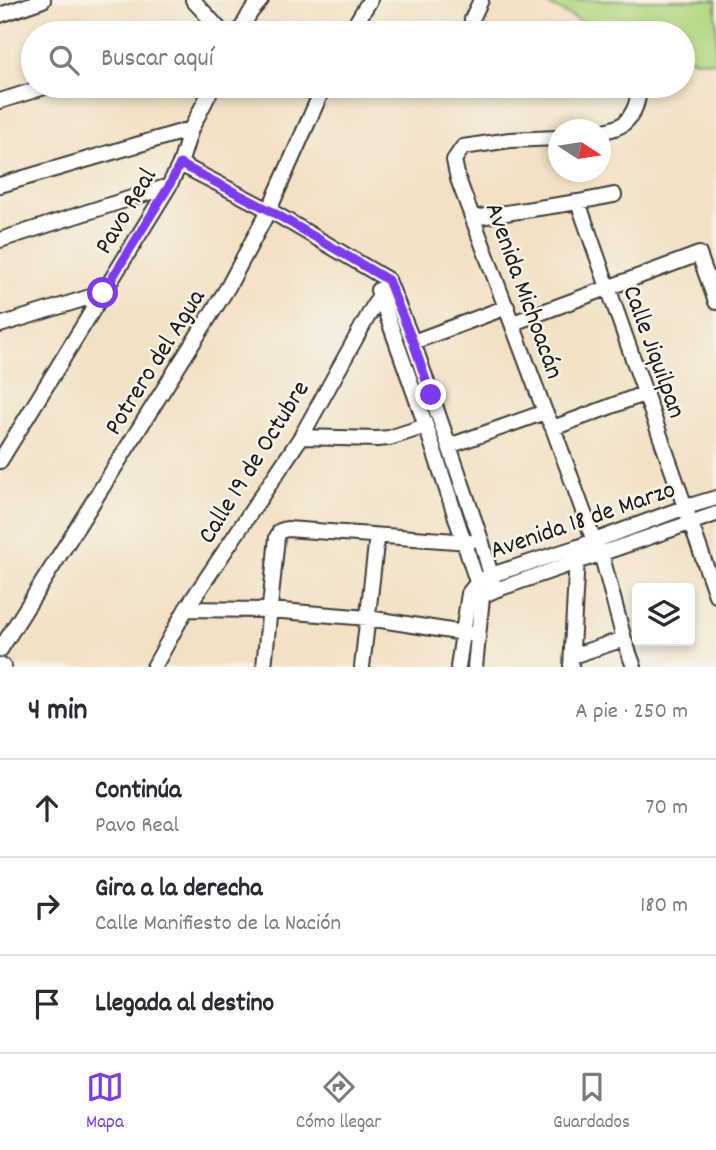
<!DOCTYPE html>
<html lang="es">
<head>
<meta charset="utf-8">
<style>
  :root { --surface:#fff; --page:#f2f2f3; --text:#2b2b33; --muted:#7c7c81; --line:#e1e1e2; --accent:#7c3aed }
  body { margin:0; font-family:Dekko,sans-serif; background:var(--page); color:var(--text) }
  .controls { position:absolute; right:21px; bottom:21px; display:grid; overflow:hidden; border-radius:7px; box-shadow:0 4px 10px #0003 }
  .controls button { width:63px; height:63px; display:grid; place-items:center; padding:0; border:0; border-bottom:2px solid var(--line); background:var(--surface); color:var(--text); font:35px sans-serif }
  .compass { position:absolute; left:548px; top:119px; width:63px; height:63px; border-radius:50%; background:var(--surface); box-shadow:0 4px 10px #0003; rotate:102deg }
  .stop { position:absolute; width:21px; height:21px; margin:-16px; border:5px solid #7c3aed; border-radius:50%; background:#fff }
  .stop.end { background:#7c3aed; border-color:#fff; box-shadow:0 2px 7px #0008 }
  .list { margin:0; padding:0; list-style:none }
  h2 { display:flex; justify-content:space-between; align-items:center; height:91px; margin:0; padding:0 28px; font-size:30px }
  h2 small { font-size:23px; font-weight:400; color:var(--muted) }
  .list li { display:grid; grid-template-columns:46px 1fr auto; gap:21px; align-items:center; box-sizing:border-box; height:98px; padding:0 28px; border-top:2px solid var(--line) }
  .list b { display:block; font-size:26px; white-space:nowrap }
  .list p { margin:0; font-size:23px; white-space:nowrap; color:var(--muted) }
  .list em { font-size:23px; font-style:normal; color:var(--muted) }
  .icon { flex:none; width:38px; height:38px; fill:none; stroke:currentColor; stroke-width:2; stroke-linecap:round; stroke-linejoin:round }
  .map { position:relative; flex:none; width:716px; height:667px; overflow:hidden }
  .search { position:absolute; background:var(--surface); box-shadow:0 4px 10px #0003; left:21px; right:21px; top:21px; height:77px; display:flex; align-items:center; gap:18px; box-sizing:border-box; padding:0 24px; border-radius:38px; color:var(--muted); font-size:26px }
  .sheet { height:385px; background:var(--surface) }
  nav { display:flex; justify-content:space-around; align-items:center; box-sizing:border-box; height:98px; border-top:2px solid var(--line); background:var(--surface); font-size:19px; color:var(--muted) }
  nav a { display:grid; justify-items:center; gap:4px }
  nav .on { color:var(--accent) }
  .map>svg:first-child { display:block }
  .green { fill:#b1d781; stroke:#667a4e; stroke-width:2 }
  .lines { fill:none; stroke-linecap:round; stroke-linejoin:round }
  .street-casing { stroke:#3c3a35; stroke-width:18 }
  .street { stroke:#fff; stroke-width:14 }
  .route { stroke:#7c3aed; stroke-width:9 }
  .labels { text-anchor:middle; stroke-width:5; stroke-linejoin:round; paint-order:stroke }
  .street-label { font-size:26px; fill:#1c1c1c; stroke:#f7f3e8 }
</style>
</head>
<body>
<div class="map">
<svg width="716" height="667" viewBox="0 0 716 667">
  <rect width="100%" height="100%" fill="#f7f3e8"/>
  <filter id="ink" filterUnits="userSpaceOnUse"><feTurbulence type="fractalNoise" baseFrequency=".0143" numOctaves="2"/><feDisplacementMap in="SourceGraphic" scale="14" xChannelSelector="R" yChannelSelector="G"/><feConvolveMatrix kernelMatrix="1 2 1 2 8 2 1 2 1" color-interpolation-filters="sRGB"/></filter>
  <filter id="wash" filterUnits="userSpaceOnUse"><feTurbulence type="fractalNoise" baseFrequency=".00686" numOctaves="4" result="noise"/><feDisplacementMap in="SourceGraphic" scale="28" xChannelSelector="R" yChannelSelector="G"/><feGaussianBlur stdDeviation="1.57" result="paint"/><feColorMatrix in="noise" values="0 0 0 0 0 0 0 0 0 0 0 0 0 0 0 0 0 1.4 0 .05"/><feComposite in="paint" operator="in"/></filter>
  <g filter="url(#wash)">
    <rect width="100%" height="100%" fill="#f2e1c5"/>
    <path class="green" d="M539,0H716V62L683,58V33H604Z"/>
  </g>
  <g filter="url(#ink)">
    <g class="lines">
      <g class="street-casing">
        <path id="street" d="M193,0L221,31
          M0,15L43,0
          M239,33L250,13L261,0
          M350,33L370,0
          M472,33V19L481,0
          M0,101L48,86
          M600,132C608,130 618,128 623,124C634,115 640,99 638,86
          M558,138L510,140L463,147L454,160L458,179L545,412L553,428L594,541L601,553L624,639L634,667
          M180,164L269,210L388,280L413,342L449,446L482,543L495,590
          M0,185L191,129
          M578,202L716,595
          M473,218L578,202L614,195
          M0,240L169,186
          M378,290L426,426L482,597L475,667
          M513,323L699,254L716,302
          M0,325L103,293
          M413,342L507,307
          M553,428L646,393
          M301,437L377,439L389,438L426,426
          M449,446L545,412
          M0,461L169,186L180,164L191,129L213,86
          M486,594L495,590L716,514
          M186,609L270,610L368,618L470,634
          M0,650L228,287L269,210L324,86
          M572,656L624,639
          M0,665L4,667
          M154,667L186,609L301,437L388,280
          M264,667L277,537L280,531L287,529L470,542
          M362,667L377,536
          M458,667L469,593L478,582L491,575L578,547L686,507L716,498
          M571,667L577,557"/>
      </g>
      <use href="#street" class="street"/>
    </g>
  </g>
  <g class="lines" filter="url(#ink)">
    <path class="route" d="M103,293L169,186L180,164L269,210L388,280L413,342L431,395"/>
  </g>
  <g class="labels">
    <g class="street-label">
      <text transform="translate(124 210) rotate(-59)" y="9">Pavo Real</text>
      <text transform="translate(526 290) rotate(70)" y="9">Avenida Michoacán</text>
      <text transform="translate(656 351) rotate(70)" y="9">Calle Jiquilpan</text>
      <text transform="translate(153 361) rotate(-58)" y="9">Potrero del Agua</text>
      <text transform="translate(252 461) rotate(-58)" y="9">Calle 19 de Octubre</text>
      <text transform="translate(582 518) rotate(-19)" y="9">Avenida 18 de Marzo</text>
    </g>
  </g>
</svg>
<div class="controls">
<button><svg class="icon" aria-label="layers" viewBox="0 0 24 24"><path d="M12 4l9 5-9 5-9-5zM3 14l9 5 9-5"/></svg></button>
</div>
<svg class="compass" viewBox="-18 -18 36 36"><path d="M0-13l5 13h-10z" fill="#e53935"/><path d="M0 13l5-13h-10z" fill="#7c7c81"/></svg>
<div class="stop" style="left:103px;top:293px"></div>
<div class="stop end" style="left:431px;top:395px"></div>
<div class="search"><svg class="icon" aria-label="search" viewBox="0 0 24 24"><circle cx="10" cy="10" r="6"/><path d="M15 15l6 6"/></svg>Buscar aquí</div>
</div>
<section class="sheet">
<h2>4 min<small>A pie · 250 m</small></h2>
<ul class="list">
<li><svg class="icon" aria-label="ahead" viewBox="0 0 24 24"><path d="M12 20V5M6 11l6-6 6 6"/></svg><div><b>Continúa</b><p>Pavo Real</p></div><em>70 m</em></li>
<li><svg class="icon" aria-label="right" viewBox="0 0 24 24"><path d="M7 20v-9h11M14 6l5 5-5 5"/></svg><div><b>Gira a la derecha</b><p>Calle Manifiesto de la Nación</p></div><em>180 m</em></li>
<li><svg class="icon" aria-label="arrive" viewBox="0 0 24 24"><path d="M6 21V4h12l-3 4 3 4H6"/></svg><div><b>Llegada al destino</b></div></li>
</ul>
</section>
<nav>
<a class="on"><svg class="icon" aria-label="map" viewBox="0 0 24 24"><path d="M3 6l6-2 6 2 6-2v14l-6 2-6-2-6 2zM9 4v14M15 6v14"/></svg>Mapa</a>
<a><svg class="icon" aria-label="directions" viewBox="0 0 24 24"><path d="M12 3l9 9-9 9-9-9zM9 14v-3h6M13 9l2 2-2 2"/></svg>Cómo llegar</a>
<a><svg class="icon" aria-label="saved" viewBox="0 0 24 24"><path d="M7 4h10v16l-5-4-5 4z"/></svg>Guardados</a>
</nav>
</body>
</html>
